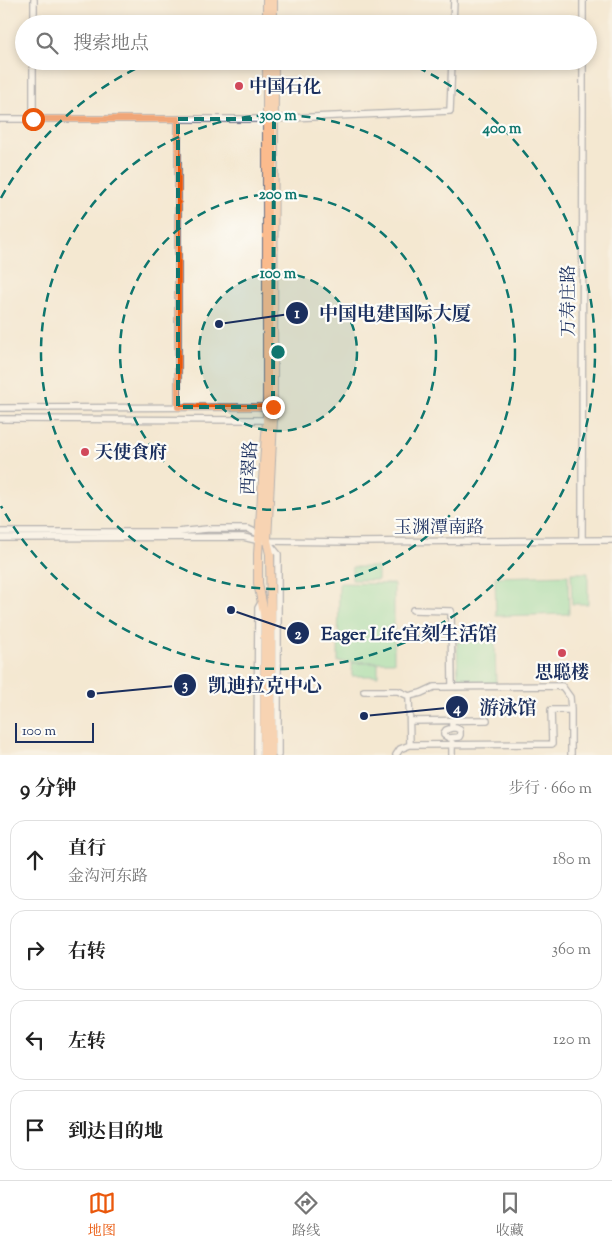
<!DOCTYPE html>
<html lang="zh">
<head>
<meta charset="utf-8">
<style>
  :root { --surface:#fff; --page:#f2f2f2; --text:#222; --muted:#767676; --line:#e0e0e0; --accent:#ea580c }
  body { margin:0; font-family:"Sorts Mill Goudy","Noto Serif SC",serif; background:var(--page); color:var(--text) }
  .scale { position:absolute; left:15px; bottom:12px; width:79px; box-sizing:border-box; padding-left:5px; border:2px solid #1b2f5e; border-top:0; font-size:14px; line-height:18px; white-space:nowrap; color:#1b2f5e; -webkit-text-stroke:4px #fdfcf7; paint-order:stroke }
  .stop { position:absolute; width:15px; height:15px; margin:-11px; border:4px solid #ea580c; border-radius:50%; background:#fff }
  .stop.end { background:#ea580c; border-color:#fff; box-shadow:0 1px 5px #0008 }
  .list { margin:0; padding:0; list-style:none }
  h2 { display:flex; justify-content:space-between; align-items:center; height:65px; margin:0; padding:0 20px; font-size:21px }
  h2 small { font-size:16px; font-weight:400; color:var(--muted) }
  .list li { display:grid; grid-template-columns:32px 1fr auto; gap:15px; align-items:center; box-sizing:border-box; height:80px; margin:0 10px 10px; padding:0 10px; border:1px solid var(--line); border-radius:15px }
  .list b { display:block; font-size:19px; white-space:nowrap }
  .list p { margin:0; font-size:16px; white-space:nowrap; color:var(--muted) }
  .list em { font-size:16px; font-style:normal; color:var(--muted) }
  .icon { flex:none; width:28px; height:28px; fill:none; stroke:currentColor; stroke-width:2; stroke-linecap:round; stroke-linejoin:round }
  .map { position:relative; flex:none; width:612px; height:755px; overflow:hidden }
  .search { position:absolute; background:var(--surface); box-shadow:0 2px 8px #0003; left:15px; right:15px; top:15px; height:55px; display:flex; align-items:center; gap:12px; box-sizing:border-box; padding:0 18px; border-radius:28px; color:var(--muted); font-size:19px }
  .sheet { height:425px; background:var(--surface) }
  nav { display:flex; justify-content:space-around; align-items:center; box-sizing:border-box; height:70px; border-top:1px solid var(--line); background:var(--surface); font-size:14px; color:var(--muted) }
  nav a { display:grid; justify-items:center; gap:2px }
  nav .on { color:var(--accent) }
  .map>svg:first-child { display:block }
  .green { fill:#87dfa3; stroke:#518780 }
  .lines { fill:none; stroke-linecap:round; stroke-linejoin:round }
  .minor-casing { stroke:#677086; stroke-width:8 }
  .major-casing { stroke:#677086; stroke-width:10 }
  .minor { stroke:#fff; stroke-width:5.5 }
  .major { stroke:#fbbb8d; stroke-width:8 }
  .route { stroke:#ea580c; stroke-width:6 }
  .marked { fill:none; stroke:#0f766e; stroke-width:4; stroke-dasharray:10 6; stroke-linejoin:round }
  .ring { fill:none; stroke:#0f766e; stroke-width:2.5; stroke-dasharray:9 6 }
  .poi-dot { fill:#d1495b; stroke:#fdfcf7; stroke-width:2 }
  .labels { text-anchor:middle; stroke-width:4.5; stroke-linejoin:round; paint-order:stroke }
  .poi-label { font-size:18px; font-weight:bold; fill:#1b2f5e; stroke:#fdfcf7; text-anchor:start }
  .street-label { font-size:18px; fill:#1b2f5e; stroke:#fdfcf7 }
  .centre { fill:#0f766e; stroke:#fdfcf7; stroke-width:2.5 }
  .ring-label { font-size:15px; text-anchor:middle; font-weight:bold; fill:#0f766e; stroke:#fdfcf7; stroke-width:4.5; stroke-linejoin:round; paint-order:stroke }
  .leader { fill:none; stroke:#1b2f5e; stroke-width:2 }
  .callout-dot { fill:#1b2f5e; stroke:#fdfcf7; stroke-width:2 }
  .mark-label { font-size:15px; text-anchor:middle; font-weight:bold; fill:#fff }
  .callout-label { font-size:19px; text-anchor:middle; font-weight:bold; fill:#1b2f5e; stroke:#fdfcf7; stroke-width:4.5; stroke-linejoin:round; paint-order:stroke }
</style>
</head>
<body>
<div class="map">
<svg width="612" height="755" viewBox="0 0 612 755">
  <rect width="100%" height="100%" fill="#fdfcf7"/>
  <filter id="ink" filterUnits="userSpaceOnUse"><feTurbulence type="fractalNoise" baseFrequency=".02" numOctaves="2"/><feDisplacementMap in="SourceGraphic" scale="10" xChannelSelector="R" yChannelSelector="G"/><feConvolveMatrix kernelMatrix="1 2 1 2 8 2 1 2 1" color-interpolation-filters="sRGB"/></filter>
  <filter id="wash" filterUnits="userSpaceOnUse"><feTurbulence type="fractalNoise" baseFrequency=".0096" numOctaves="4" result="noise"/><feDisplacementMap in="SourceGraphic" scale="20" xChannelSelector="R" yChannelSelector="G"/><feGaussianBlur stdDeviation="1.12" result="paint"/><feColorMatrix in="noise" values="0 0 0 0 0 0 0 0 0 0 0 0 0 0 0 0 0 1.4 0 .05"/><feComposite in="paint" operator="in"/></filter>
  <g filter="url(#wash)">
    <rect width="100%" height="100%" fill="#f4e8d1"/>
    <path class="green" d="M352,567H378V580H352Z
      M571,573H588V604H572Z
      M568,575L569,614L496,616L495,577Z
      M339,583L394,584V662H338Z
      M495,641L496,685H458L457,642Z
      M352,663H378V676H352Z"/>
  </g>
  <g filter="url(#ink)">
    <g class="lines">
      <g class="minor-casing">
        <path id="minor" d="M34,24V0
          M453,24L454,0
          M583,24V0
          M0,119H267L450,111L452,61
          M33,119V61
          M178,407V119
          M0,408L269,407
          M0,419L270,420
          M0,532H177L207,529H248L261,535
          M0,538L243,537L260,541L351,542L612,540
          M582,540L583,61
          M268,542L278,554V755
          M413,610L451,611L452,687
          M364,691H398L409,696L421,693L434,687L562,686L570,697L571,710H551L552,744L410,745L409,696
          M571,710V755
          M410,721L487,720
          M452,721V728L446,730L444,733V735L449,738L459,737L460,735V730L456,728H452
          M452,743V755
          M257,755L258,608L262,601
          M396,755L400,749L410,745"/>
      </g>
      <g class="major-casing">
        <path id="major" d="M267,0V24
          M273,0V24
          M264,755L265,618L258,583V554L267,420V61
          M271,755V616L270,554L267,541L273,420L274,61"/>
      </g>
      <use href="#minor" class="minor"/>
      <use href="#major" class="major"/>
    </g>
  </g>
  <g class="lines" filter="url(#ink)">
    <path class="route" d="M33,119H178V407H273"/>
  </g>
  <path d="M0 0H612V755H0ZM178,119H274L273,407H178Z" fill="#f4e8d1" fill-opacity=".55" fill-rule="evenodd"/>
  <path class="marked" d="M178,119H274L273,407H178Z"/>
  <circle cx="278" cy="352" r="79" fill="#0f766e" fill-opacity=".12"/>
  <g class="ring">
    <circle cx="278" cy="352" r="79"/>
    <circle cx="278" cy="352" r="158"/>
    <circle cx="278" cy="352" r="237"/>
    <path d="M1 198A317 317 0 0 1 152 61M404 61A317 317 0 1 1 1 506"/>
  </g>
  <g class="poi-dot">
    <circle cx="239" cy="86" r="5"/>
    <circle cx="85" cy="452" r="5"/>
    <circle cx="562" cy="653" r="5"/>
  </g>
  <g class="labels">
    <g class="poi-label">
      <text x="249" y="92">中国石化</text>
      <text x="95" y="458">天使食府</text>
      <text x="562" y="678" text-anchor="middle">思聪楼</text>
    </g>
    <g class="street-label">
      <text transform="translate(568 301) rotate(-90)" y="6">万寿庄路</text>
      <text transform="translate(249 468) rotate(-87)" y="6">西翠路</text>
      <text x="439" y="533">玉渊潭南路</text>
    </g>
  </g>
  <circle cx="278" cy="352" r="8" class="centre"/>
  <g class="ring-label">
    <text x="278" y="120">300 m</text>
    <text x="502" y="133">400 m</text>
    <text x="278" y="199">200 m</text>
    <text x="278" y="278">100 m</text>
  </g>
  <path class="leader" d="M219 324L297 313M231 610L298 633M91 694L185 685M364 716L457 707"/>
  <g class="callout-dot">
    <circle cx="219" cy="324" r="5"/>
    <circle cx="231" cy="610" r="5"/>
    <circle cx="91" cy="694" r="5"/>
    <circle cx="364" cy="716" r="5"/>
    <circle cx="297" cy="313" r="12"/>
    <circle cx="298" cy="633" r="12"/>
    <circle cx="185" cy="685" r="12"/>
    <circle cx="457" cy="707" r="12"/>
  </g>
  <g class="mark-label">
    <text x="297" y="318">1</text>
    <text x="298" y="639">2</text>
    <text x="185" y="690">3</text>
    <text x="457" y="713">4</text>
  </g>
  <g class="callout-label">
    <text x="395" y="320">中国电建国际大厦</text>
    <text x="409" y="640">Eager Life宜刻生活馆</text>
    <text x="265" y="692">凯迪拉克中心</text>
    <text x="508" y="714">游泳馆</text>
  </g>
</svg>
<div class="scale">100 m</div>
<div class="stop" style="left:33px;top:119px"></div>
<div class="stop end" style="left:273px;top:407px"></div>
<div class="search"><svg class="icon" aria-label="search" viewBox="0 0 24 24"><circle cx="10" cy="10" r="6"/><path d="M15 15l6 6"/></svg>搜索地点</div>
</div>
<section class="sheet">
<h2>9 分钟<small>步行 · 660 m</small></h2>
<ul class="list">
<li><svg class="icon" aria-label="ahead" viewBox="0 0 24 24"><path d="M12 20V5M6 11l6-6 6 6"/></svg><div><b>直行</b><p>金沟河东路</p></div><em>180 m</em></li>
<li><svg class="icon" aria-label="right" viewBox="0 0 24 24"><path d="M7 20v-9h11M14 6l5 5-5 5"/></svg><div><b>右转</b></div><em>360 m</em></li>
<li><svg class="icon" aria-label="left" viewBox="0 0 24 24"><path d="M17 20v-9H6M10 6l-5 5 5 5"/></svg><div><b>左转</b></div><em>120 m</em></li>
<li><svg class="icon" aria-label="arrive" viewBox="0 0 24 24"><path d="M6 21V4h12l-3 4 3 4H6"/></svg><div><b>到达目的地</b></div></li>
</ul>
</section>
<nav>
<a class="on"><svg class="icon" aria-label="map" viewBox="0 0 24 24"><path d="M3 6l6-2 6 2 6-2v14l-6 2-6-2-6 2zM9 4v14M15 6v14"/></svg>地图</a>
<a><svg class="icon" aria-label="directions" viewBox="0 0 24 24"><path d="M12 3l9 9-9 9-9-9zM9 14v-3h6M13 9l2 2-2 2"/></svg>路线</a>
<a><svg class="icon" aria-label="saved" viewBox="0 0 24 24"><path d="M7 4h10v16l-5-4-5 4z"/></svg>收藏</a>
</nav>
</body>
</html>
